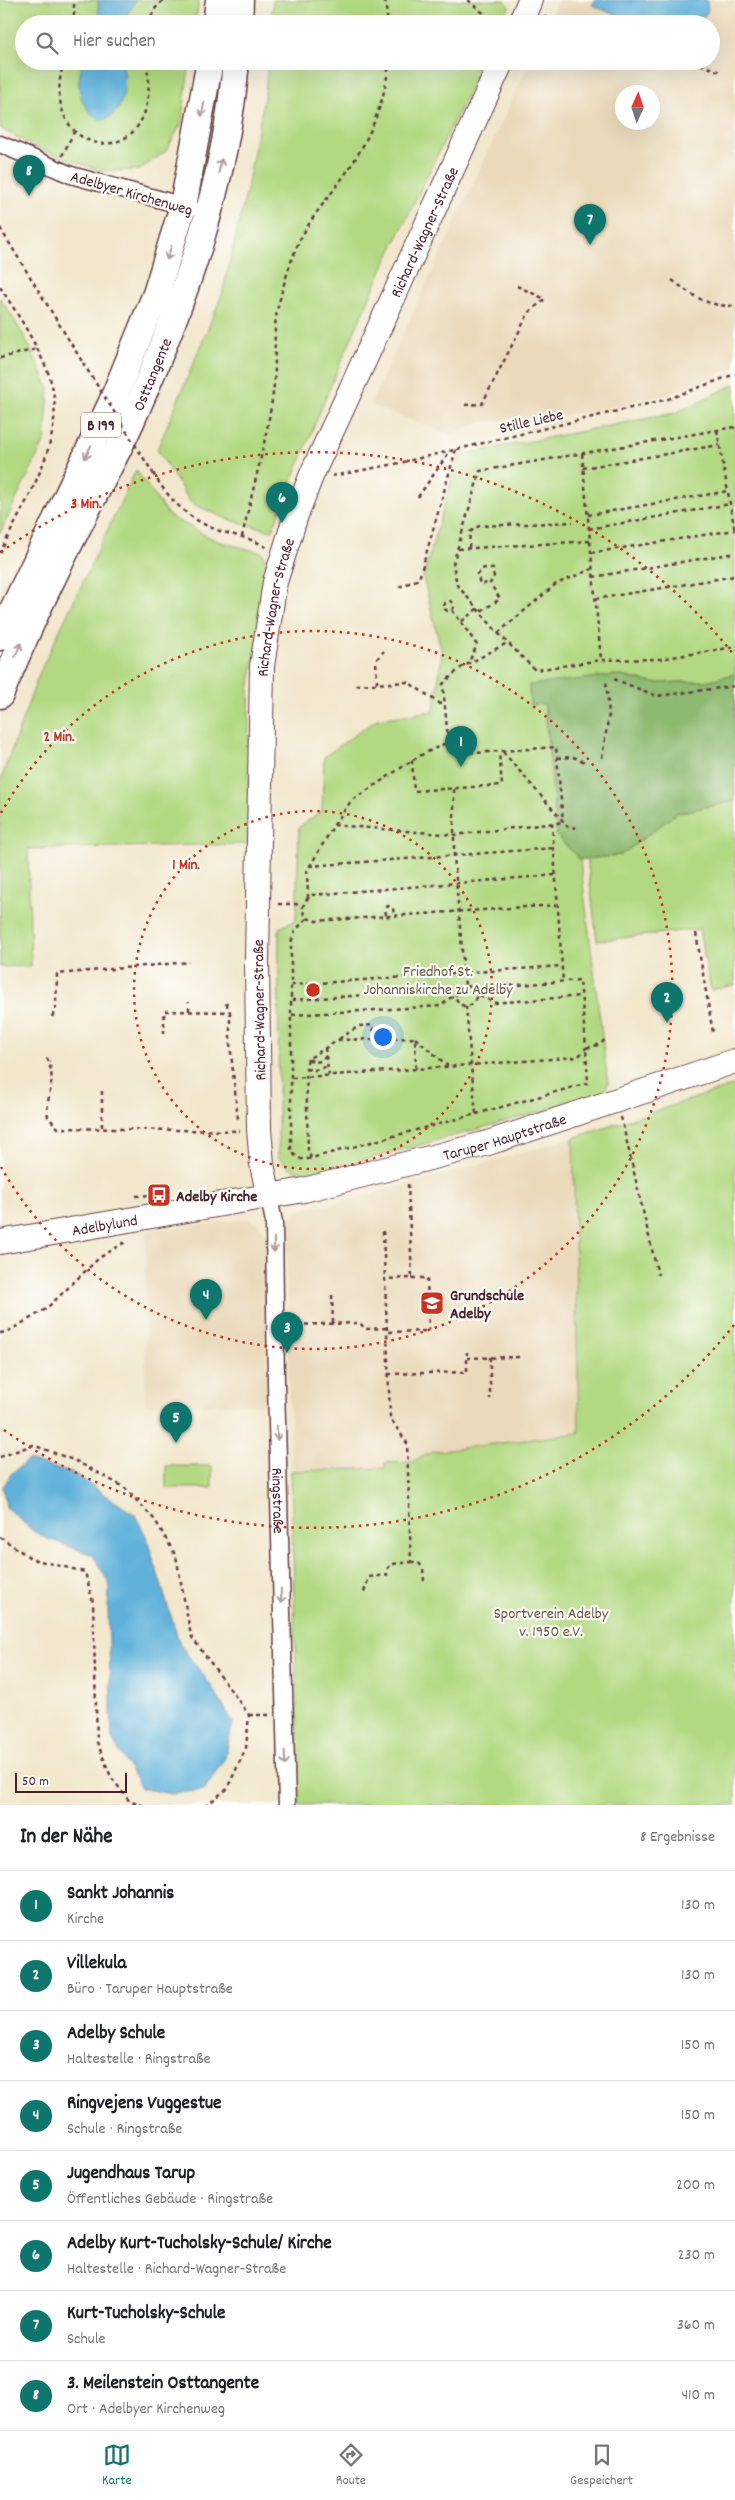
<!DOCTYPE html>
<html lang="de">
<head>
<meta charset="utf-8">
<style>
  :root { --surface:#fff; --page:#f2f2f2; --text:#202124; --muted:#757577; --line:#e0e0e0; --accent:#0f766e }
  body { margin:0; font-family:Dekko,sans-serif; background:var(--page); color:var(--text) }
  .compass { position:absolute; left:615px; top:85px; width:45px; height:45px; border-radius:50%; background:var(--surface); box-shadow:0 5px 20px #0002; rotate:3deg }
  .scale { position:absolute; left:15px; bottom:12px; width:112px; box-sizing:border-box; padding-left:5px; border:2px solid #4a1f2b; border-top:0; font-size:14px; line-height:18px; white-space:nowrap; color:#4a1f2b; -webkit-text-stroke:4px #fdfcf7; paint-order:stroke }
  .you { position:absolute; left:382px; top:1036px; width:18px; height:18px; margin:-12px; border:4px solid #fff; border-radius:50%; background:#1a73e8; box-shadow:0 0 0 8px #1a73e833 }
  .badge { display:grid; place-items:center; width:32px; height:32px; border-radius:50%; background:var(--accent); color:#fff; font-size:16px; font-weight:700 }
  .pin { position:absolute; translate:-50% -41px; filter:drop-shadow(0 1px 2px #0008) }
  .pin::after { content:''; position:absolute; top:26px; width:18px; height:15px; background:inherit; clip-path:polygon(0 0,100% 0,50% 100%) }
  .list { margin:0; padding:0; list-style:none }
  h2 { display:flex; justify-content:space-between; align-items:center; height:65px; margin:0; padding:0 20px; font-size:21px }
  h2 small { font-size:16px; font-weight:400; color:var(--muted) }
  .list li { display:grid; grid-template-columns:32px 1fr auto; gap:15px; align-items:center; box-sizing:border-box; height:70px; padding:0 20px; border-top:1px solid var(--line) }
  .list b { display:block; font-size:19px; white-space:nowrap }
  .list p { margin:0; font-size:16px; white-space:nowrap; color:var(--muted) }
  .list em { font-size:16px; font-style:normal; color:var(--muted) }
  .icon { flex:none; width:28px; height:28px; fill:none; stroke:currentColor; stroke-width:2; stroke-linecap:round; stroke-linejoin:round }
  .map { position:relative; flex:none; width:735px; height:1805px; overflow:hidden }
  .search { position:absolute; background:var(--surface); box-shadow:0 5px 20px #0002; left:15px; right:15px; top:15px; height:55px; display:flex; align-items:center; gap:12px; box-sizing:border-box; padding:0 18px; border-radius:28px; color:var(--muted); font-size:19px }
  .sheet { height:625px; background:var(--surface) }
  nav { display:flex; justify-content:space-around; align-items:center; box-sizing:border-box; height:70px; border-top:1px solid var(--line); background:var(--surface); font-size:14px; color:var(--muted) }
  nav a { display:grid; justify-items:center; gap:2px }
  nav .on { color:var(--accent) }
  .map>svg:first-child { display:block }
  .built { fill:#ead9ba; fill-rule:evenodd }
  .green { fill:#b2d982; stroke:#7e7c56 }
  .forest { fill:#8db970; stroke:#6c6c4e }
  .water { fill:#60b2db; stroke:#556883 }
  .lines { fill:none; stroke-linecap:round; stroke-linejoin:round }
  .street-casing { stroke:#633d43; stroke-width:19 }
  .secondary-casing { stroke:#633d43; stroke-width:26 }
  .primary-casing { stroke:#633d43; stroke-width:29 }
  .path { stroke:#633d43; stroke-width:2.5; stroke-dasharray:4 4; stroke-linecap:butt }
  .street { stroke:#fff; stroke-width:16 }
  .secondary { stroke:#fff; stroke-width:24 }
  .primary { stroke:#fff; stroke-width:26 }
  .path-bridge { stroke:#633d43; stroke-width:2.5; stroke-dasharray:4 4; stroke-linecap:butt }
  .oneway { stroke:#ae9aa0 }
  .ring { fill:none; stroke:#c8321e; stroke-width:2.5; stroke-dasharray:2.5 5 }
  .labels { text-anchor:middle; stroke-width:4.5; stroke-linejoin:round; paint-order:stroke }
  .shield { fill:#fdfcf7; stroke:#806168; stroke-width:1 }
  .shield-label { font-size:15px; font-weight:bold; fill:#4a1f2b }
  .street-label { font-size:16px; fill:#4a1f2b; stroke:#fdfcf7 }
  .park-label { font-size:16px; fill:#695745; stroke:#fdfcf7 }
  .poi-label { font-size:16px; font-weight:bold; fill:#4a1f2b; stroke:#fdfcf7; text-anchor:start }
  .centre { fill:#c8321e; stroke:#fdfcf7; stroke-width:2.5 }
  .ring-label { font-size:15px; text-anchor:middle; font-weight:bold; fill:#c8321e; stroke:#fdfcf7; stroke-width:4.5; stroke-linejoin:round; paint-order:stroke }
</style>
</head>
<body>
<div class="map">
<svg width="735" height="1805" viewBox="0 0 735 1805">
  <rect width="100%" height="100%" fill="#fdfcf7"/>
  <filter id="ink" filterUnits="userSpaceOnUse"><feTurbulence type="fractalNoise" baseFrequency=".02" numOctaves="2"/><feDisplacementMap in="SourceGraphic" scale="10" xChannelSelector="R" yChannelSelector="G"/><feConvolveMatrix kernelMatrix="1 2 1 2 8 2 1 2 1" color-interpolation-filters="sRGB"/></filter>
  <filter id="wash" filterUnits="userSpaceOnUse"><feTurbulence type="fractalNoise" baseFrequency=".0096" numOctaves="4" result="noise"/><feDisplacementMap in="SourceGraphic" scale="20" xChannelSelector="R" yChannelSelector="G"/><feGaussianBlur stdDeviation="1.12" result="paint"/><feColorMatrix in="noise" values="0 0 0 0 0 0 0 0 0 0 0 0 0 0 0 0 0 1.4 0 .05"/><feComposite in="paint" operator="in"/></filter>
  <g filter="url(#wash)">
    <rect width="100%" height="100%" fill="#f2e7cd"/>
    <path class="built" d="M558,0H735V367L676,392L592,412L480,422L451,435L370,405L530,61H711V24H547ZM622,92H652V122H622Z
      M573,1138L579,1433L432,1452L412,1462L385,1463V1468L291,1471L286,1227L293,1214L304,1208L325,1206L413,1183Z
      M248,1219L259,1224L266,1235L268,1405H145L146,1230Z"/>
    <path class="green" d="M0,0H98L99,24H24V61H84C78,76 78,87 83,102L118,110C124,93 126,79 122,61H190L181,124L166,151L139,170L101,171L33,146L0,128Z
      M136,0H199L195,24H124L126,16Z
      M273,0H505L509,7L501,24H271Z
      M268,61H483L385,263L332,382L272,531L227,519L191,503L157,450L222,295L246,194L265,93Z
      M0,297L24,336L49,388L45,440L0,533Z
      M735,384V674L705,681L654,683L616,675L529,686L530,705L544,703L557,836L580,860L608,1084L602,1095L321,1172C301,1172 291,1173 278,1157L279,928L296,920L299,827L322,811L324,757L377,719L434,711L442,653L423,577L459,455L675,413Z
      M136,470L169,516L217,541L263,553L269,569L249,690L248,844L28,849L31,966L0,967V782L39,674Z
      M735,801V985L711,990L699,929L597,941L587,859L621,855L677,813Z
      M735,1085V1805H299L291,1471L385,1468V1463L412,1462L432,1452L579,1433L573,1138Z
      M166,1466H212V1488H166Z"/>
    <path class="forest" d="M735,674V801L677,813L621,855L580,860L557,836L545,704L530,705L529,685L616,675L654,683L705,681Z"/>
    <path class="water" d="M98,0H136L126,16L124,24H99Z
      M595,0H706C711,14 705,13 698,24H637L592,5Z
      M84,61H122C127,83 126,115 100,121C79,107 74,83 84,61Z
      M28,1460L75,1474L135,1515L146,1536L180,1645L210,1684L233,1722L225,1758L204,1790L170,1794L141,1788L112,1739L108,1610L109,1583L93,1555L48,1539L33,1531L6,1507L3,1487L11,1474Z"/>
  </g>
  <g filter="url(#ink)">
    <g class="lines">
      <g class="street-casing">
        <g id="street">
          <path d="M0,144L71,175L191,208"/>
          <path id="s1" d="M269,1197L274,1222L276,1384L287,1805"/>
        </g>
      </g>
      <g class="secondary-casing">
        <g id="secondary">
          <path d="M520,24L530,0"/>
          <path id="s2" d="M269,1197L262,1164L259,1129L257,961L262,666L275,582L296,515L312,474L502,61"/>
          <path id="s3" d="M0,1242L304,1190L488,1143L735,1061"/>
        </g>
      </g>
      <g class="primary-casing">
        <g id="primary">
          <path d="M216,24L219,0"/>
          <path d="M239,24L240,0"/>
          <path d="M0,637L112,402L156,294L183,206L210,61"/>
          <path id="s4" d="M0,695C25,634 53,575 83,517C100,483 119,450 134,415C184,302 226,185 236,61"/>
        </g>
      </g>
      <path class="path" d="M385,0L388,24
        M468,0L488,17L501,24
        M543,16L560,24
        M74,24V0
        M148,24L154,10L163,0
        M64,61C33,164 169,178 146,61
        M693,61L722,73
        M62,156L74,132
        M0,228L83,363
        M672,280C693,296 708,307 735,306
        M0,287C17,313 35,341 47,370C73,432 26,498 0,553
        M0,358L37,349
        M465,405L482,404L529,312L545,299L517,286
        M735,427L480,471L453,564L457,585L498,633L535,670L601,660L660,659L735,647
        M717,430L735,532
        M582,454L601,660
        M583,468L719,445
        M153,473C169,500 190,521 220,531C236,536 253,538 267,548
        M332,476L395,464L668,399L735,374
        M418,497L450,451
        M588,515L728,491
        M589,529L730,504
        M242,537C253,487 268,437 274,385C277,357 271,327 280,299C285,280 291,259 299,242C312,214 334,192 350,167C371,136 386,98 389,61
        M469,548L470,532L479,526L573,522
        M458,549L590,541
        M591,553L735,530
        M593,577L735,553
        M399,587L419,579L456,449
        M595,599L735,576
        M444 606a5 5 0 1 1 10 0a5 5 0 1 1-10 0Z
        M452,610L461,622L478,608
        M481,611L500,599L490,583L494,578L493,569L484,568L477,574L480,584L490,583
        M461,622L477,645L468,664
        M498,633L556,584L592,569
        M614,679L657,696L735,686
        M377,683L376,660L384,651
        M356,685L408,682L445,707
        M448,742L474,753L556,747L563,821
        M503,752L569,828L579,827
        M557,758L573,757L585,762
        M602,758L609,714L606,680
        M412,760L414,791L502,785L499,752
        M454,789V856L465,986
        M552,823L563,982
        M334,825L351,801L419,756L448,742L443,684L459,669L507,643
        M309,866L554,848
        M555,875L312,895L305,901L302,910L307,918L316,921L556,905
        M308,898L307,871L334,825L454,835L564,822
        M278,904H296L303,907
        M386,915L385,909L388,906L393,908L394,916
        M696,933L713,1033
        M291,985L561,966
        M456 996a10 10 0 1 1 20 0a10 10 0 1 1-20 0Z
        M480,995L494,1003L581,996
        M292,1000L439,990L450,998
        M226,1003L230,1012
        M466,1006L471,1065L578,1057L586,1048L580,980L493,987L476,996
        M189,1011V1002
        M292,1015L441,1006L450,998L456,997
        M52,1017L56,1007L57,974L189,962
        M164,1034V1011L230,1012V1043L238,1120
        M415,1038L448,1066
        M339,1039L359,1026L373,1025L374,1039
        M325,1048L326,1056L321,1061L315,1062L308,1059L338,1040L415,1038L416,1069
        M326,1056L329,1075
        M47,1058C58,1082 45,1095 48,1117L58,1128L240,1131
        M308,1059L306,1065L308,1151L311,1158
        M306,1069L315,1070L328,1066
        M292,1078L471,1065L476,1114L304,1160L296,1157L291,1149V943L295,931L307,918
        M102,1091V1129
        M476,1114L588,1083L586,1048L601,1044L606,1038
        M621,1117L658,1275
        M408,1184L412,1278
        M136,1196L151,1195
        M383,1231L385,1279
        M412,1278H427L429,1331L387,1332L385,1279Z
        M332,1295L333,1324
        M289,1325L360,1323L365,1329L387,1328
        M0,1333L7,1332L46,1309L99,1258L127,1241
        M490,1357V1399
        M467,1358L523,1357
        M388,1374L467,1372V1352
        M0,1457L33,1445L76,1461L124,1487L155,1520L176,1556L191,1636L249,1715L246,1748L227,1789L207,1805
        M0,1537L32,1559L85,1572L93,1602L97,1742L111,1777L130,1802L142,1805
        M411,1562H418L423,1568L424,1582
        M364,1592L369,1577L387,1575V1569L392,1564L411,1562L407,1443L390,1418L387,1332
        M249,1715H270"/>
      <use href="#street" class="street"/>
      <use href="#secondary" class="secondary"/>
      <use href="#primary" class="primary"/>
      <path class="path-bridge" d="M83,363L153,473"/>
    </g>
    <defs><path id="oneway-shaft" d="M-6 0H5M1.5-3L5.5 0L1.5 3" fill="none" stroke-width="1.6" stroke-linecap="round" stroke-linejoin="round" transform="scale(1.25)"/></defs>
    <g class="oneway">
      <use href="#oneway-shaft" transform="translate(203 109) rotate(101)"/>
      <use href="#oneway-shaft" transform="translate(220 166) rotate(-79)"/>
      <use href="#oneway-shaft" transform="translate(169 253) rotate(108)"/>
      <use href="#oneway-shaft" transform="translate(88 452) rotate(115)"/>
      <use href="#oneway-shaft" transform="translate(18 650) rotate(-67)"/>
      <use href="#oneway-shaft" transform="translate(274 1245) rotate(89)"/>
      <use href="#oneway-shaft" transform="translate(277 1433) rotate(88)"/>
      <use href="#oneway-shaft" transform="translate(281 1596) rotate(89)"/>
      <use href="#oneway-shaft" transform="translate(285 1758) rotate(88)"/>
    </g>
  </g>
  <g class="ring">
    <circle cx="313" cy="990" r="179"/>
    <path d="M1 813A359 359 0 1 1 1 1167"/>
    <path d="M734 1325A538 538 0 0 1 1 1428M1 552A538 538 0 0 1 734 655"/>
  </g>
  <defs>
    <g id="bus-square" transform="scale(1.25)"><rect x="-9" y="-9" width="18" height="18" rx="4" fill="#c8321e" stroke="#fdfcf7"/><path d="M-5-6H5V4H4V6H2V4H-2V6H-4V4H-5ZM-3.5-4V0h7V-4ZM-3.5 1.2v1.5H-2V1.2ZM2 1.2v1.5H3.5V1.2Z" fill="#fff"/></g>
    <g id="school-square" transform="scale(1.25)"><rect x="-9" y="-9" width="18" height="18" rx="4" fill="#c8321e" stroke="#fdfcf7"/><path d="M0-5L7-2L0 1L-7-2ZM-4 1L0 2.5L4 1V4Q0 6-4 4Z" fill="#fff"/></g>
  </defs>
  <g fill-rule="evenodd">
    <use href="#bus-square" x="159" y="1195"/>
    <use href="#school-square" x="432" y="1303"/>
  </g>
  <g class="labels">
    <rect class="shield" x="81" y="412.5" width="40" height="25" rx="4"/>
    <g class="shield-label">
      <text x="101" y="430">B 199</text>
    </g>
    <g class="street-label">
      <text transform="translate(132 192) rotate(16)" y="6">Adelbyer Kirchenweg</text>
      <text dy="6" stroke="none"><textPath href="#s2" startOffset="998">Richard-Wagner-Straße</textPath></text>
      <text dy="6" stroke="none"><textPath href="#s4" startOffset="355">Osttangente</textPath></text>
      <text transform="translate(531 420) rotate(-13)" y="6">Stille Liebe</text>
      <text dy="6" stroke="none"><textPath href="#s2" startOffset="592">Richard-Wagner-Straße</textPath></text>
      <text transform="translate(258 1010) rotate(-91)" y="6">Richard-Wagner-Straße</text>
      <text dy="6" stroke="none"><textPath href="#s3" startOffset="516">Taruper Hauptstraße</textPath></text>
      <text dy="6" stroke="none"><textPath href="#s3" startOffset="106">Adelbylund</textPath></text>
      <text dy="6" stroke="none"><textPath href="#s1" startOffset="304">Ringstraße</textPath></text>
    </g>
    <g class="park-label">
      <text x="438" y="976">Friedhof St.<tspan x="438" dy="18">Johanniskirche zu Adelby</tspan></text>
      <text x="551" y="1618">Sportverein Adelby<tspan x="551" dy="18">v. 1950 e.V.</tspan></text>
    </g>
    <g class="poi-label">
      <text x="176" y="1201">Adelby Kirche</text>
      <text x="450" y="1300">Grundschule<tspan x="450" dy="18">Adelby</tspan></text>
    </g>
  </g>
  <circle cx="313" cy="990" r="8" class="centre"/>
  <g class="ring-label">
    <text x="86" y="508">3 Min.</text>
    <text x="59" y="741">2 Min.</text>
    <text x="186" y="869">1 Min.</text>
  </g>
</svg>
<svg class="compass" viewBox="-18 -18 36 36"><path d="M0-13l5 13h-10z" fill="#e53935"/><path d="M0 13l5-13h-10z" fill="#757577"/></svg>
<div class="scale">50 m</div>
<div class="you"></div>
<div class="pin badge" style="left:461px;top:767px">1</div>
<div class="pin badge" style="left:667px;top:1023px">2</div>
<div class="pin badge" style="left:287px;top:1353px">3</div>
<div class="pin badge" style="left:206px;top:1320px">4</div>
<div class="pin badge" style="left:176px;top:1443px">5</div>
<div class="pin badge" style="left:282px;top:523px">6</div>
<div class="pin badge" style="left:590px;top:245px">7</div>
<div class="pin badge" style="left:29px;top:196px">8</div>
<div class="search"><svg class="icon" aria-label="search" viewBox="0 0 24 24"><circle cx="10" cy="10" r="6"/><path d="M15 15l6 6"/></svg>Hier suchen</div>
</div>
<section class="sheet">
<h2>In der Nähe<small>8 Ergebnisse</small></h2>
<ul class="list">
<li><span class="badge">1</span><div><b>Sankt Johannis</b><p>Kirche</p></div><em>130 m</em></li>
<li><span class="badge">2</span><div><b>Villekula</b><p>Büro · Taruper Hauptstraße</p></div><em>130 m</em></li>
<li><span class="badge">3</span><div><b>Adelby Schule</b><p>Haltestelle · Ringstraße</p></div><em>150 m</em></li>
<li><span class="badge">4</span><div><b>Ringvejens Vuggestue</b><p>Schule · Ringstraße</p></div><em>150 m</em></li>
<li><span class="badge">5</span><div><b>Jugendhaus Tarup</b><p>Öffentliches Gebäude · Ringstraße</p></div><em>200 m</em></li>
<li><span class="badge">6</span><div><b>Adelby Kurt-Tucholsky-Schule/ Kirche</b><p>Haltestelle · Richard-Wagner-Straße</p></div><em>230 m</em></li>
<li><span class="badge">7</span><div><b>Kurt-Tucholsky-Schule</b><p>Schule</p></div><em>360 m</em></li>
<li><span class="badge">8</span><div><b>3. Meilenstein Osttangente</b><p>Ort · Adelbyer Kirchenweg</p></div><em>410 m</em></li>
</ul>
</section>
<nav>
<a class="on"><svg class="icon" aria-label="map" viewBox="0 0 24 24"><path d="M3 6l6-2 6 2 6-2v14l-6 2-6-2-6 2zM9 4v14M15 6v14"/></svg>Karte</a>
<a><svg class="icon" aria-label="directions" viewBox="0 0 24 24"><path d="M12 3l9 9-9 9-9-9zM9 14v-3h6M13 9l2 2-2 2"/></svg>Route</a>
<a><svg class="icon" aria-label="saved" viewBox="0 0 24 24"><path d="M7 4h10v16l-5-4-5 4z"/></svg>Gespeichert</a>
</nav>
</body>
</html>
